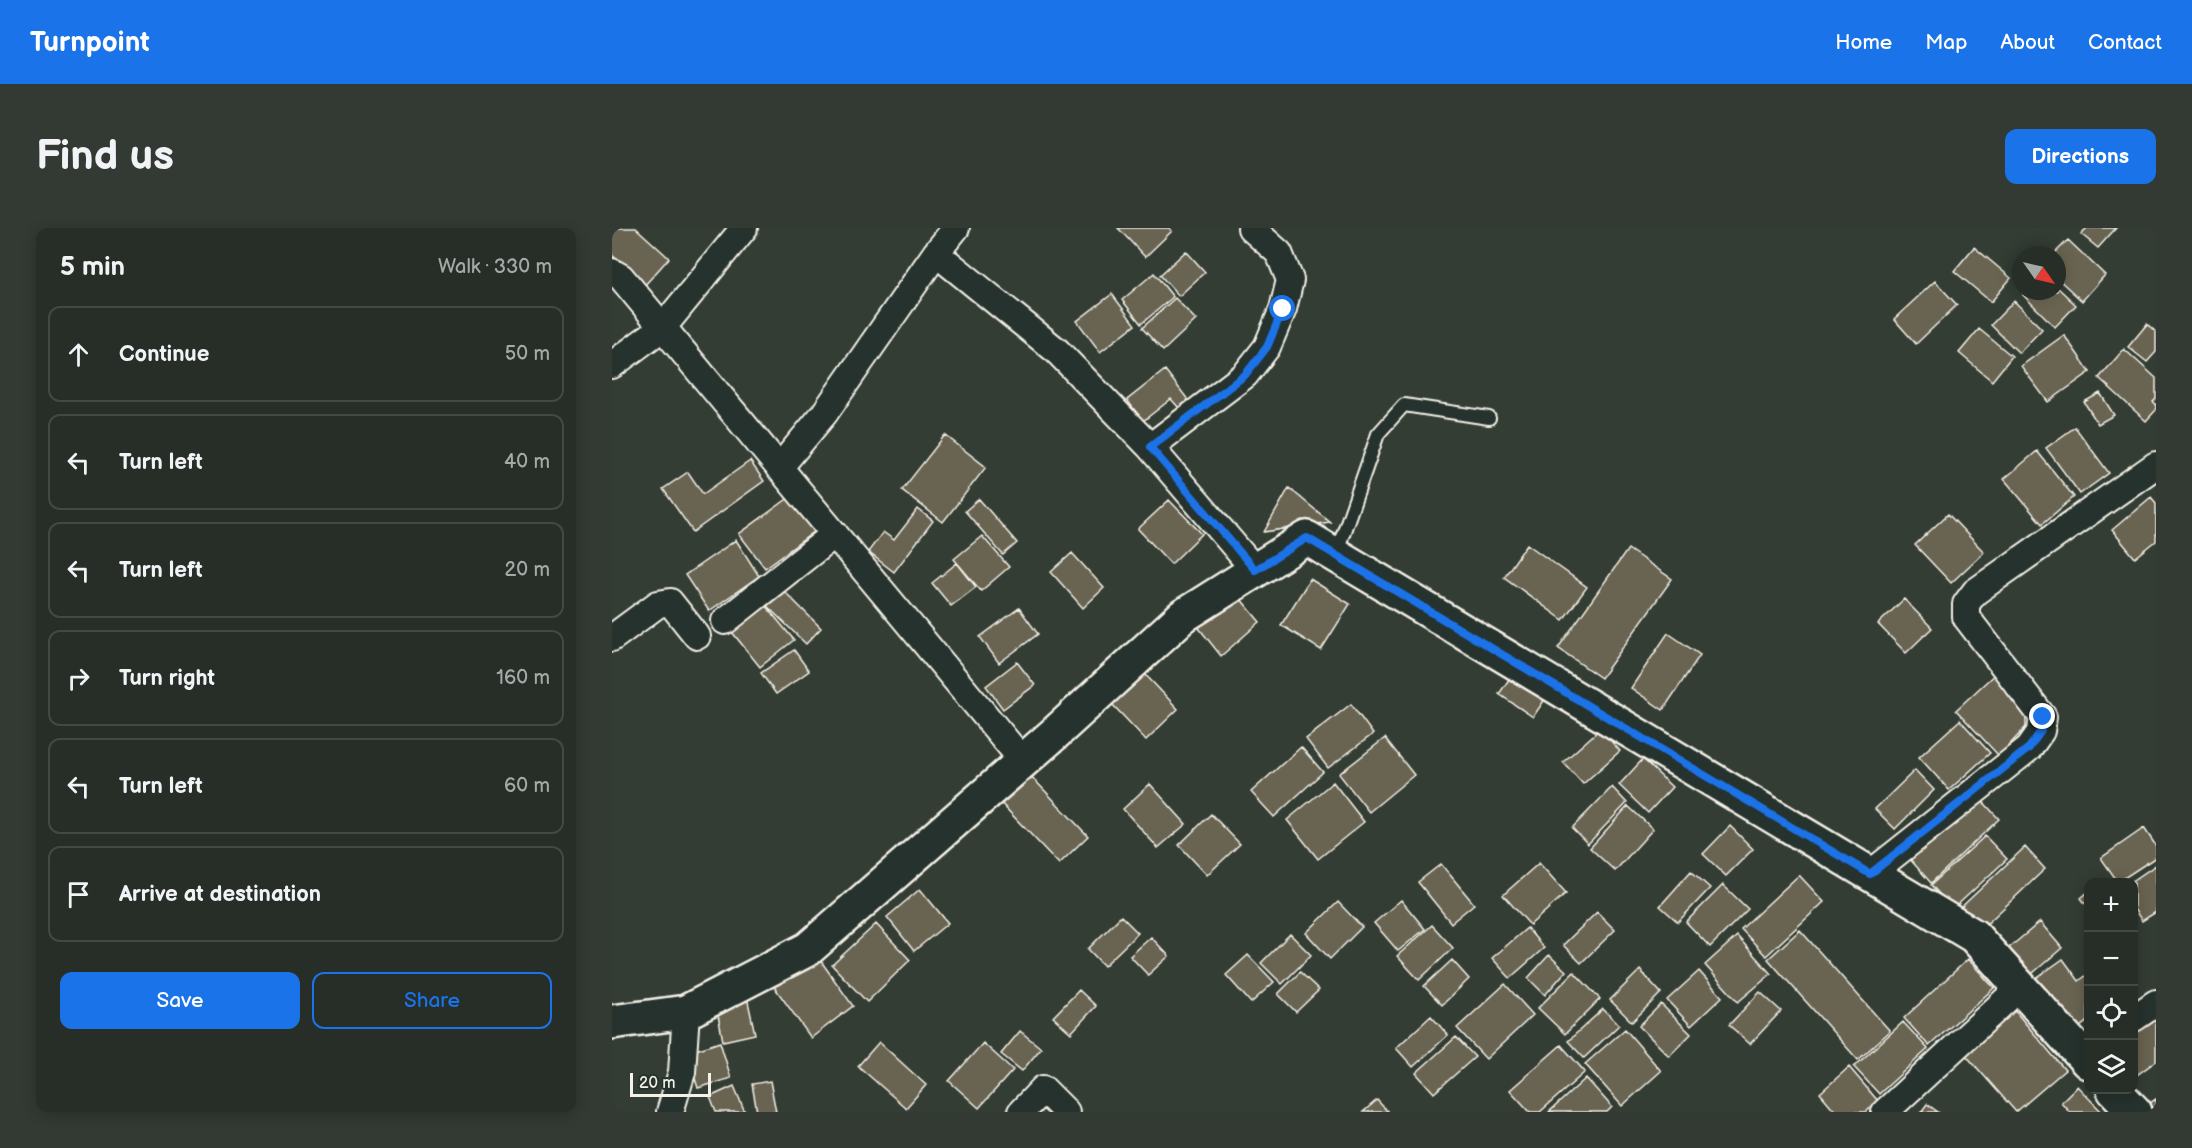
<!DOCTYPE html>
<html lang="en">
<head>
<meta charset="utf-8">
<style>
  :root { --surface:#262e27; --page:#323a33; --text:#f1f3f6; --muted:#a4a8a7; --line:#424a44; --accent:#1a73e8 }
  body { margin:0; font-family:"Balsamiq Sans",sans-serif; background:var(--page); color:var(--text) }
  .controls { position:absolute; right:18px; bottom:18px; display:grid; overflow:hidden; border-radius:12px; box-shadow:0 3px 15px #0003 }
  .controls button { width:54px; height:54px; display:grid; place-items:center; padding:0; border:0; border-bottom:2px solid var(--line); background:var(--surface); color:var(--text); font:30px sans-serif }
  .compass { position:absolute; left:1400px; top:18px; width:54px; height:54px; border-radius:50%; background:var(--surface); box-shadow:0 3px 15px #0003; rotate:124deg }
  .scale { position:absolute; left:18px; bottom:15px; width:81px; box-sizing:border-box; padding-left:6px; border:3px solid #f4f1e8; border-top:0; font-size:16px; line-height:21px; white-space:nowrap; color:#f4f1e8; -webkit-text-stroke:4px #26332d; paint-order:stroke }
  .stop { position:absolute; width:18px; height:18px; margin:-14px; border:4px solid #1a73e8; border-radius:50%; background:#fff }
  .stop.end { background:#1a73e8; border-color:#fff; box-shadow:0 2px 6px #0008 }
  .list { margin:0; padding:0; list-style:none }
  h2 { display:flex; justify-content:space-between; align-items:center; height:78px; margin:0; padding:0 24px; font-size:26px }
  h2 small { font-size:20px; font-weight:400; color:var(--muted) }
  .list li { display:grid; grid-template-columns:39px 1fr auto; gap:18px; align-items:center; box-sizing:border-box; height:96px; margin:0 12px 12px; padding:0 12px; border:2px solid var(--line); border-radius:12px }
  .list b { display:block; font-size:22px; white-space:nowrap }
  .list em { font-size:20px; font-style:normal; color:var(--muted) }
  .actions { display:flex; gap:12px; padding:18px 24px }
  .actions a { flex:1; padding:14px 0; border:2px solid var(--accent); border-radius:12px; text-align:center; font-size:21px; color:var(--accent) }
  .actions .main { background:var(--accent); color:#fff }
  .icon { flex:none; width:33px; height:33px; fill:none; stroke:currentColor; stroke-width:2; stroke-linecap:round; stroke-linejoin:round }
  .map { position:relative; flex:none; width:1544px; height:884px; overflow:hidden; border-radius:12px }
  header { display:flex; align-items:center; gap:36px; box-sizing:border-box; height:84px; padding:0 30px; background:var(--accent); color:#fff }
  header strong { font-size:28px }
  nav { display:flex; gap:33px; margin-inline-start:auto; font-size:21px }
  .intro { display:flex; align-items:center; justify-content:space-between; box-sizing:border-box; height:144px; padding:0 36px }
  h1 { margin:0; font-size:42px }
  .button { padding:15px 27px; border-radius:12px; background:var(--accent); color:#fff; font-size:21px; font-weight:700 }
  main { display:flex; gap:36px; padding:0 36px }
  aside { flex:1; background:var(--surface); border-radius:12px; box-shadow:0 3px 15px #0003 }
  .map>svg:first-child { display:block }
  .building { fill:#696451; stroke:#f4f1e8; stroke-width:1.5 }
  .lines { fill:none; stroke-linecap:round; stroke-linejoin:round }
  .lane-casing { stroke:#f4f1e8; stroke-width:16 }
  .street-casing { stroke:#f4f1e8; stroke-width:30 }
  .secondary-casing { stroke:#f4f1e8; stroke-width:38 }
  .lane { stroke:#26332d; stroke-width:12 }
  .street { stroke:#26332d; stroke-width:26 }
  .secondary { stroke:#26332d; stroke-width:33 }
  .route { stroke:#1a73e8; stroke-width:8 }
</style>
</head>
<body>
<header>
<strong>Turnpoint</strong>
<nav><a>Home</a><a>Map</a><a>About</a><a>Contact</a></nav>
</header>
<div class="intro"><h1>Find us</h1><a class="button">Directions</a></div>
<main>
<aside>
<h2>5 min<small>Walk · 330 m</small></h2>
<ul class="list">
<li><svg class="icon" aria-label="ahead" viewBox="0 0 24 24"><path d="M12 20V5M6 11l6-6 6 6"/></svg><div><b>Continue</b></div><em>50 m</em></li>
<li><svg class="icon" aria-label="left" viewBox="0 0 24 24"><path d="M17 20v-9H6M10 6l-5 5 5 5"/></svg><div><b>Turn left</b></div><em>40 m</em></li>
<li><svg class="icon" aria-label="left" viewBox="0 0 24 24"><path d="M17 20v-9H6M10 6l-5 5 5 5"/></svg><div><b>Turn left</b></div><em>20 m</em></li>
<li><svg class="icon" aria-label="right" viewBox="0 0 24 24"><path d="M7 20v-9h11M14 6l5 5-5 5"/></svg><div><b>Turn right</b></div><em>160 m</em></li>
<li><svg class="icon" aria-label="left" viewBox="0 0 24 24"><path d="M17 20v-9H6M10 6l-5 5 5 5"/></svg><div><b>Turn left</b></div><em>60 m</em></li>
<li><svg class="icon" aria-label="arrive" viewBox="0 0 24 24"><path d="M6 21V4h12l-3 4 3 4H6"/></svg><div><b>Arrive at destination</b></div></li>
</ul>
<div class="actions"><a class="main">Save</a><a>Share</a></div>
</aside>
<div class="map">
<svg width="1544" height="884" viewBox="0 0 1544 884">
  <rect width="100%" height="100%" fill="#333d34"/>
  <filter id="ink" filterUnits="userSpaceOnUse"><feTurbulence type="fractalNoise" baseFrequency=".0167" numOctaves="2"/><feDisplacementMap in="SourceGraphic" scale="12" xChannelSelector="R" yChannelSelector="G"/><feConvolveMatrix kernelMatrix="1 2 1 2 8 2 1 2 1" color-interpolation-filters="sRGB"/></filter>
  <g filter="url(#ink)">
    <path class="building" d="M4,0H24L57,30L33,57L0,27V5Z
      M506,0H557L560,3L533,29Z
      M1475,0H1504L1486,20L1469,6Z
      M1456,12L1493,47L1470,73L1445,50V27H1441Z
      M1362,19L1399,50L1379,74L1342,43Z
      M574,23L593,44L567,68L548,47Z
      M542,45L561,69L529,96L510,72Z
      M1323,53L1345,77L1304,116L1282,91Z
      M1445,59L1464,77L1443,99L1411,67L1415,63H1445Z
      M500,66L523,97L488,124L465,93Z
      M563,70L584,92L551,123L530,100Z
      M1402,73L1430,101L1407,125L1379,97Z
      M1535,96L1544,104V124L1535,134L1516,119Z
      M1367,101L1400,128L1380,153L1347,125Z
      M1452,107L1478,144L1436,174L1409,138Z
      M1512,121L1544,150V171L1541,174L1544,176V182L1534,193L1487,150Z
      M553,142L577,173L567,180L559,171L531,193L515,172Z
      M1488,165L1502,187L1486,196L1472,174Z
      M1463,199L1497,245L1468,266L1434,220Z
      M333,207L374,239L331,294L290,262Z
      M1425,223L1462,269L1430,296L1392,251Z
      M138,233L152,253L81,304L51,261L76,244L91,266Z
      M677,260L718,294L652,304Z
      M178,269L203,303L153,340L127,306Z
      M1539,269L1544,275V313L1523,330L1500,302Z
      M367,271L405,315L391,327L353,283Z
      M557,272L590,306L559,336L526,301Z
      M306,281L321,293L282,344L256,324L271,304L282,312Z
      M1336,286L1372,324L1339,355L1303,317Z
      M370,308L397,339L369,363L342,331Z
      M124,312L147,348L97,383L73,347Z
      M915,316L975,359L951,392L892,349Z
      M1016,321L1060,351L989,450L946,420Z
      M460,325L492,360L471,380L439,344Z
      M345,335L364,359L339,378L320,355Z
      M698,351L738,376L709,422L669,397Z
      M171,362L209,400L194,416L155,378Z
      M622,363L648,394L609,428L583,395Z
      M1292,371L1320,400L1294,425L1266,396Z
      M153,377L182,412L148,439L120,404Z
      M407,380L426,406L387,435L368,409Z
      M1056,405L1088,427L1051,482L1019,460Z
      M182,422L197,443L164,466L149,445Z
      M405,434L423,457L391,481L374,458Z
      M906,438L940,461L921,489L887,466Z
      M530,443L566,481L534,512L498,474Z
      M1386,443L1413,476L1414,499L1387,528L1344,482Z
      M739,476L761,506L716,540L694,511Z
      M1348,492L1378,525L1337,562L1307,529Z
      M988,501L1008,523L971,556L951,534Z
      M773,510L802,547L757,584L727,546Z
      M689,519L711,544L662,589L639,564Z
      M1031,531L1060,559L1036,585L1007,557Z
      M1303,542L1322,562L1283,601L1263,581Z
      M414,543L476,608L447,636L385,571Z
      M721,554L752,594L706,631L675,592Z
      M538,556L574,596L546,620L511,581Z
      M1000,559L1015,575L976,616L960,600Z
      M1364,566L1387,591L1319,655L1296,629Z
      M1016,578L1041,601L1003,643L978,620Z
      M599,586L628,616L595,647L567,617Z
      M1118,598L1141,621L1114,648L1091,626Z
      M1532,600L1544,618V629L1506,654L1489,630Z
      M1373,608L1395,631L1341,681L1319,657Z
      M1413,619L1433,641L1364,706L1344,684Z
      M927,635L954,665L918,697L891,667Z
      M829,636L862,676L839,695L806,654Z
      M1544,637V684L1530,693L1522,681V654H1519Z
      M1079,643L1098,660L1066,694L1048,678Z
      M1187,647L1212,674L1154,728L1129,701Z
      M1111,657L1136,681L1098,719L1074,694Z
      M308,661L336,695L302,723L275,689Z
      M1476,664V679L1469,670Z
      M789,672L813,701L786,723L762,695Z
      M726,674L750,699L718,731L694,705Z
      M985,684L1003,702L969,735L951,717Z
      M509,688L526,705L492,738L476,721Z
      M1428,694L1450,720L1414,751L1392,724Z
      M264,696L298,732L255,774L220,737Z
      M820,697L841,720L807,752L785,728Z
      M915,700L932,720L898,750L880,730Z
      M1188,702L1278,803L1246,832L1156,731Z
      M678,706L699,727L670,756L649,735Z
      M1125,708L1159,746L1126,774L1093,737Z
      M539,709L557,728L536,747L518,728Z
      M201,722L241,778L199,810L158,753Z
      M636,727L662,754L639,775L614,747Z
      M937,727L954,743L933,767L916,750Z
      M1356,731L1382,760L1317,818L1292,790Z
      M1451,731L1467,753L1476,746V793L1458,806L1420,753Z
      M840,732L857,751L830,777L812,758Z
      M1028,742L1049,765L1020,794L998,772Z
      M1087,743L1110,769L1079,798L1055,772Z
      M688,744L707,762L684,784L666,766Z
      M962,744L988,771L953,806L926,780Z
      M893,756L921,787L874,831L845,800Z
      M467,762L484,778L459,805L441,789Z
      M1148,764L1169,783L1138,816L1117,797Z
      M135,769L143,806L111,813L104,777Z
      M1049,776L1079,806L1057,828L1027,798Z
      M991,781L1007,797L972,830L956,813Z
      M1402,782L1453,842L1404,884L1352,825Z
      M1544,785V833L1522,849V801Z
      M819,788L836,807L801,839L784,820Z
      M1291,794L1316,821L1267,866L1242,839Z
      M1013,801L1049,843L1010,878L973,836Z
      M408,803L429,820L410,843L389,826Z
      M844,809L863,829L822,865L804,845Z
      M108,814L119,850L86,860L75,825Z
      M267,814L314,857L294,880L246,838Z
      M371,815L401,842L367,880L337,853Z
      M949,817L973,844L928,884H918L898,862Z
      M1237,839L1266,873L1254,884H1224L1208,865Z
      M974,850L1000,879L995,884H937Z
      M158,853L164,884H145L140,856Z
      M122,858L133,884H104L98,869Z
      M1465,858L1490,884H1458L1449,874Z
      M1544,871V884H1539L1534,878Z
      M765,872L776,884H751Z
      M1315,876L1326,884H1309Z"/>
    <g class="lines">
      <g class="lane-casing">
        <path id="lane" d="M724,326L766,206L792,177L877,190"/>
      </g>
      <g class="street-casing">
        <path id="street" d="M324,25L445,123L538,219L643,342
          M0,44L9,49L411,533
          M0,137L51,99L132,0
          M538,219L633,147L655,119L671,81L678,52L667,25L639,0
          M167,240L212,186L324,25L344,0
          M113,393L223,306
          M0,410L46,376L58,374L85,408
          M1258,646L1417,520L1429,503L1431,489L1354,389V376L1363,364L1544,237
          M1522,790L1544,775
          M58,884L70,844L74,784
          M409,884L431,861L454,884
          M1273,884L1408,759"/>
      </g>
      <g class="secondary-casing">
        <path id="secondary" d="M0,794L74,784L196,721L441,507L571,388L695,310L1362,708L1476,834
          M1502,862L1523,884"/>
      </g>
      <use href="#lane" class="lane"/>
      <use href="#street" class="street"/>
      <use href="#secondary" class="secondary"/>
    </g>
  </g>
  <g class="lines" filter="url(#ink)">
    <path class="route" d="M671,81L655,119L633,147L538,219L643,342L695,310L1258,646L1417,520L1429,503L1431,489"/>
  </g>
</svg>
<div class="controls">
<button>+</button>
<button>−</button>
<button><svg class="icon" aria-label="locate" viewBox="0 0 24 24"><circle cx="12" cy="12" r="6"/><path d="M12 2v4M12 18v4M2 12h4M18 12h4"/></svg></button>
<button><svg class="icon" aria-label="layers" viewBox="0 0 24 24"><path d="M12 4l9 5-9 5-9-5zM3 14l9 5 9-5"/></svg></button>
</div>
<svg class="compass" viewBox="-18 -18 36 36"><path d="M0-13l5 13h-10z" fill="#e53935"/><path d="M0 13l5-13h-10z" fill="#a4a8a7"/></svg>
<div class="scale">20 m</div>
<div class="stop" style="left:671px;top:81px"></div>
<div class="stop end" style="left:1431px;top:489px"></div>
</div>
</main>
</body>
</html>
